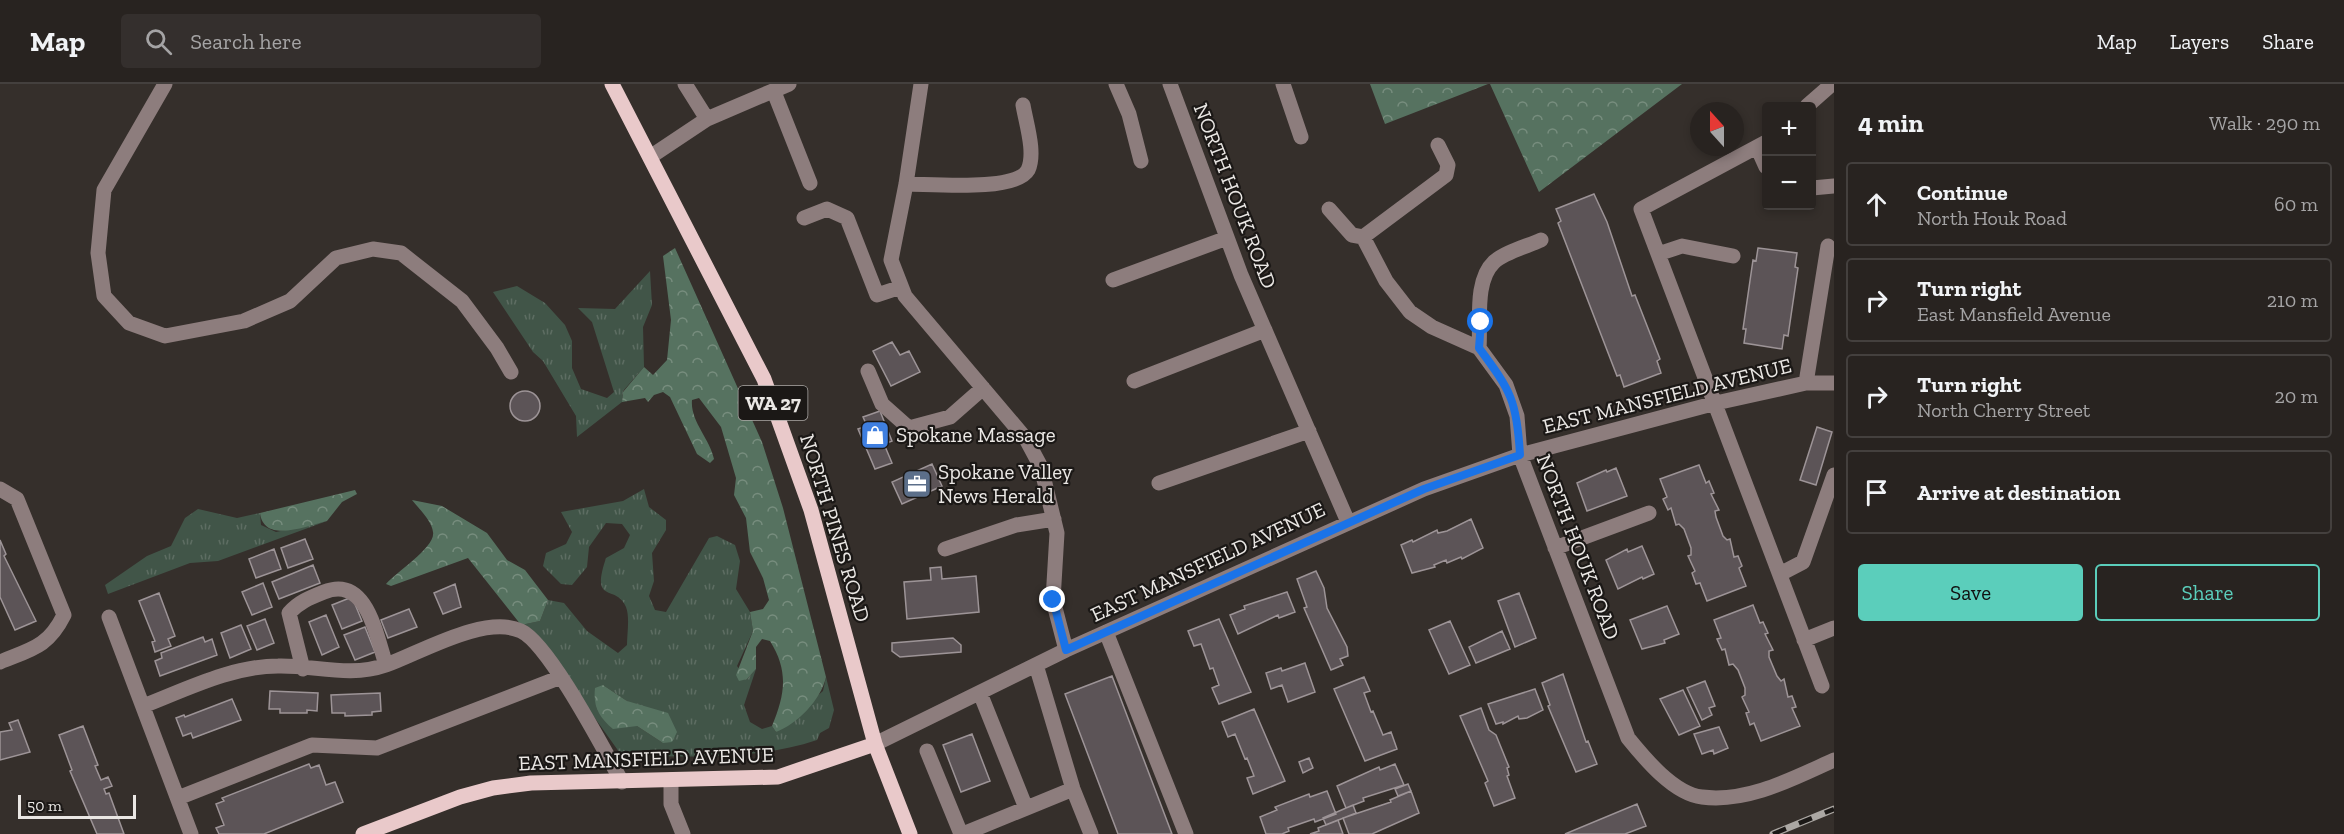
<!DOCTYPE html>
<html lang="en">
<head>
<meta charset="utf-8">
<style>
  :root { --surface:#282320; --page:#342f2d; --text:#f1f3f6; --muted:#a5a4a5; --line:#44403e; --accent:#5bcebb }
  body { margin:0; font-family:"Zilla Slab",serif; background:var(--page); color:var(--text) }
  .controls { position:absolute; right:18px; top:18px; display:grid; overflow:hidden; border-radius:6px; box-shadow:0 3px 9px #0003 }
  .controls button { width:54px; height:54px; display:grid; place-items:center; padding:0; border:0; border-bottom:2px solid var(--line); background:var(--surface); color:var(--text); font:30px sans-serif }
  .compass { position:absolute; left:1690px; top:18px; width:54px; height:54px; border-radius:50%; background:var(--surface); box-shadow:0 3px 9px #0003; rotate:339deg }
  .scale { position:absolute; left:18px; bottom:15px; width:118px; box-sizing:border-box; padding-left:6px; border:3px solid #eae7e4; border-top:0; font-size:16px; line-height:21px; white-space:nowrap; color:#eae7e4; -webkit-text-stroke:4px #1b1816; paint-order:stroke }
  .stop { position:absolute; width:18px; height:18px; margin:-14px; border:4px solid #1a73e8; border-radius:50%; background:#fff }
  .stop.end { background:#1a73e8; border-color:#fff; box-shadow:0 2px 6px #0008 }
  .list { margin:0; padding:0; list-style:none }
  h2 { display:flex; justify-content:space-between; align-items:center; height:78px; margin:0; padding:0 24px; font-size:26px }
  h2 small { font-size:20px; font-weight:400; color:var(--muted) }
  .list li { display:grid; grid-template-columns:39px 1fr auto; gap:18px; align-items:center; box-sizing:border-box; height:84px; margin:0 12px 12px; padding:0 12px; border:2px solid var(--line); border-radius:6px }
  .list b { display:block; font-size:22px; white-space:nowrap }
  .list p { margin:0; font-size:20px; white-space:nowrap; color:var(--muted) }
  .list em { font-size:20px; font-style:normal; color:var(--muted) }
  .actions { display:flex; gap:12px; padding:18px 24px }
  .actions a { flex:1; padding:14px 0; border:2px solid var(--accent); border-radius:6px; text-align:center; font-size:21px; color:var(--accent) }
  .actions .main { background:var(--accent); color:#111 }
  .icon { flex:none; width:33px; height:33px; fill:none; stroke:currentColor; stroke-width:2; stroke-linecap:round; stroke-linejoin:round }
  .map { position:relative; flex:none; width:1834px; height:750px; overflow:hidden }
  header { display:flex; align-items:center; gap:36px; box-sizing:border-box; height:84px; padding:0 30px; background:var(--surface); border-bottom:2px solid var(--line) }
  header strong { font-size:28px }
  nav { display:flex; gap:33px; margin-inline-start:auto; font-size:21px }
  .search { width:420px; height:54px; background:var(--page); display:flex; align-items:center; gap:15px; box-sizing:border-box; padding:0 21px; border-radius:6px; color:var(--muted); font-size:22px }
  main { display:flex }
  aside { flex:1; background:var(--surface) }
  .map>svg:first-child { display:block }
  .grass { fill:url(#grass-tufts); fill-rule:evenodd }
  .forest { fill:url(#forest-crowns) }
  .building { fill:#5c5457; stroke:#9d9497; stroke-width:1.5 }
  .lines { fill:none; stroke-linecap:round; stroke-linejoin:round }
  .minor { stroke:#8d7d7d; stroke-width:15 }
  .major { stroke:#e9c9ca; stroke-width:15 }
  .rail-casing { stroke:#aba7a3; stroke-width:7 }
  .rail { stroke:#1b1816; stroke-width:4.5; stroke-dasharray:14; stroke-linecap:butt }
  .route { stroke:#1a73e8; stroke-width:8 }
  .labels { text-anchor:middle; stroke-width:4.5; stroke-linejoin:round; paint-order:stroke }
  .shield { fill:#1b1816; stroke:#aca9a6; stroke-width:1.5 }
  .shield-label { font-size:20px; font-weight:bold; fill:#eae7e4 }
  .street-label { font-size:21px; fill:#eae7e4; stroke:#1b1816 }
  .poi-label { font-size:21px; fill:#eae7e4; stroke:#1b1816; text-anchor:start }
</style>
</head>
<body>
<header>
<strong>Map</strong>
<div class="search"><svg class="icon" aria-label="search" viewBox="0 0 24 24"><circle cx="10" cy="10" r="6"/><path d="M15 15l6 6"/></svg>Search here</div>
<nav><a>Map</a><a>Layers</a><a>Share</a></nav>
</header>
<main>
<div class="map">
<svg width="1834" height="750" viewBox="0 0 1834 750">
  <defs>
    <pattern id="grass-tufts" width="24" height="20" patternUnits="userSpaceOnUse" patternTransform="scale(1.5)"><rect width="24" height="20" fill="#415548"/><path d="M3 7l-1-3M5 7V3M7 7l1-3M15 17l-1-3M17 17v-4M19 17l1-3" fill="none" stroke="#5d6d62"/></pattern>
    <pattern id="forest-crowns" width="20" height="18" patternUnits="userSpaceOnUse" patternTransform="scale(1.5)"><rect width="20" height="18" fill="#567260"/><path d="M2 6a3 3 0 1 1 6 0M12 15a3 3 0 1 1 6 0" fill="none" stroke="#778d7e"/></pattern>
  </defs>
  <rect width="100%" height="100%" fill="#352f2b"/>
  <path class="grass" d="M650,187L652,221L643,243L644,283L623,307L622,318L577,353L576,332L543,277L533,268L493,208L517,202L545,219L565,241L572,257V284L581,305L607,314L614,308L592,238L578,224L615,225Z
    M644,405L649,423L666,436V446L652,469L654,497L649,512L655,526L666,528L709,454L717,452L735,461L740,477L736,505L750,528L753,547L737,582L747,595L756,585L744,621L750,638L762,645L772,642L776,648L823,607L826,593L834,626L829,644L820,649L817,656C754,677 689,672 622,672L547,567L521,541L540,537L548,516L564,519L587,547L618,569L627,561C627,550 630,533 626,523C616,499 590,522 606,474L624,464L630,451L622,440L606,439L589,463L587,483L572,501L561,500L543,482L546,469L566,460L572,448L561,428L623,417ZM603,601L627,617L663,659L637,642Z
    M198,425L237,434L260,429L261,441L276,448L327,437L218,477L190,479L108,510L105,501L147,472L171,462L185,434Z"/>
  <path class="forest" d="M1370,0H1488L1385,40Z
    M1490,0H1682L1539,108Z
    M675,164L762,358L783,424L826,593C821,616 797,640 776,648L772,642C785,611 789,587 770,557L762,555L756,563V585L747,595L739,597L736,591L753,547L750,528L763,525L769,516L763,494L750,468L746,434L734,411L736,394L721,343L699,314L692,316C690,337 710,355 714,375L710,379L697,370L670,313L663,308L654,311L648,318L645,314L622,318L623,308L644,283L653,291L667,276L671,236L663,172Z
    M355,406L357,410L342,418L327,437C306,442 264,460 260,429Z
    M412,416L442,422L487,449L507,476L525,486L548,516L540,537L521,541L468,474L391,502L386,500C396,488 436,463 433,448C432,437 419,425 412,416Z
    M603,601L627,617L668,629L677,648L672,658L663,659L637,642L613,645C599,633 593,623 595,604Z"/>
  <path class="building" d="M1594,110L1607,138L1632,212L1635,211L1660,275L1657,277L1661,289L1624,303L1620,291L1617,292L1558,139L1561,137L1556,125Z
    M1758,164L1797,169L1795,183L1798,184L1788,252L1784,251L1782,265L1744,259L1746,245H1743L1753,176L1756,177Z
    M892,258L900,271L909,267L920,288L891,302L873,267Z
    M510 322a15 15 0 1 1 30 0a15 15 0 1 1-30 0Z
    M880,327L892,357L884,360L892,379L875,385L858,345L867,342L863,333Z
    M1817,343L1832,348L1816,401L1800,396Z
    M932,380L942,402L902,420L892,398Z
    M1699,381L1706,399L1709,397L1714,409L1711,410L1719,426L1715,427L1716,433L1723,452L1727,456L1730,455L1734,473L1738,472L1742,482L1739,484L1746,502L1707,517L1700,499L1696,500L1692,489L1695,487L1688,472L1691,471V464L1684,445L1679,440L1676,441L1671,424L1668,426L1663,415L1667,413L1660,395Z
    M1616,384L1627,412L1587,427L1577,399L1606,386L1607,388Z
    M1471,435L1483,464L1462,475L1461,473L1447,479L1446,476L1434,481L1435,483L1412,489L1401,461L1412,456L1413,458L1437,446L1438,449L1447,447Z
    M305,455L313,475L288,484L281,464Z
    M0,456L6,470L4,472L36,537L15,546L0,513Z
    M1642,462L1654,490L1643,495L1642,493L1618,505L1606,476L1627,465L1628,468Z
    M274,465L281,485L256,494L249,475Z
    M313,481L320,499L279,515L272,498Z
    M941,483L942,495L976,492L979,528L907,535L904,498L931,496L930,484Z
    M1316,487L1324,504L1327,524L1347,563L1348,572L1340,575L1343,581L1331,586L1304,524L1307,523L1297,495Z
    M263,499L272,523L252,531L242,508Z
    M455,500L461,523L443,530L434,509Z
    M1287,508L1295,528L1279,534L1278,531L1238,550L1230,531L1245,525L1244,522Z
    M159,509L175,552L168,555L171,562L155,568L152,558L155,557L139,517Z
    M1519,509L1536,554L1515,563L1498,517Z
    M352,513L362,537L342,545L332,521Z
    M1753,521L1760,539L1763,538L1768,549L1765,550L1773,566L1769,567V573L1777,592L1781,597L1784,595L1788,613L1792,612L1796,623L1792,624L1800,642L1761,657L1754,639L1750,641L1746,629L1749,628L1742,613L1745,611V604L1738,586L1733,580L1729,581L1725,565L1722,566L1717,555L1721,554L1714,536Z
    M1667,522L1679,550L1664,556L1665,559L1642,565L1630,536Z
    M409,525L417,543L388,554L381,536Z
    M326,531L339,563L322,571L309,538Z
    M265,535L274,559L257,566L247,542Z
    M1219,535L1251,608L1219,620L1212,604L1219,601L1213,584L1210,585L1201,560L1194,562L1188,547Z
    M1450,537L1470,581L1449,590L1429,546Z
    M241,541L251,565L230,574L221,549Z
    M365,543L375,568L355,576L344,551Z
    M1502,547L1510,565L1476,579L1469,563Z
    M203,553L205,558L212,555L217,571L160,592L155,577L162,574L161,569Z
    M953,554L961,561V568L900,573L892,567V559Z
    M1305,579L1315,608L1288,618L1282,601L1271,605L1266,589L1281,584L1282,587Z
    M1563,590L1586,658L1588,657L1597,680L1576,688L1548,622L1550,621L1542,599Z
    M1112,592L1172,750H1118L1065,610Z
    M1364,593L1370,607L1364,609L1371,628L1373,627L1383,651L1391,648L1397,665L1365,677L1334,605Z
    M1705,597L1715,622L1709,624L1712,631L1702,636L1687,604Z
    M1535,605L1543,626L1527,634L1519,635L1518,632L1503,640V638L1496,640L1488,620Z
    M1683,606L1700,642L1679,651L1660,615Z
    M270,607L318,609L317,627L307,626V629H280V625H269Z
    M380,609L381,627L372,628V631L345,632V629H332L331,611Z
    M232,615L241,636L193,654L191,649L183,652L176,634L184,631L185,633Z
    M1481,624L1489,646L1496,651L1509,683L1507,684L1509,691L1507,692L1515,714L1494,722L1485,699L1488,697L1460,632Z
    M1254,625L1285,697L1253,710L1247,694L1254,692L1247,674L1245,675L1235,650L1228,653L1222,638Z
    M18,636L30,668L0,676V648L12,646L9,639Z
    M83,642L98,681L95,682L101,696L108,693L112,702L104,705L106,710L109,709L124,750H97L70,687L72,686L59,651Z
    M1719,643L1728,664L1714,670L1713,666L1702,670L1694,650Z
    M972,650L990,697L961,708L943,661Z
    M1309,674L1313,684L1303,689L1299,678Z
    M309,680L311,684L319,681L326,701L335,698L343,718L264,750H219L216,744L224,741L216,720L224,717L222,714Z
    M1395,680L1404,701L1363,714L1364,717L1346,724L1337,702L1379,683L1380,686Z
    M1408,700L1411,707L1398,712L1395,705Z
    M1327,707L1336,730L1315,738L1314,735L1288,744L1289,747L1282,750H1266L1260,733L1277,726L1275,723L1309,710L1310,713Z
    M1411,707L1419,729L1372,750H1349L1343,734L1391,718L1390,716Z
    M1637,720L1646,742L1625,750H1565Z
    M1353,721L1356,729L1326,741L1323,734Z
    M1338,736L1343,750H1310L1319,747L1318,744Z"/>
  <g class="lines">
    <path class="minor" d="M165,0L104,106L98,169L104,212L129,239L165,252L244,237L290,217L336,174L373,165L401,169L462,217L497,264L511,288
      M685,0L707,35
      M921,0L906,100L891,176L905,212L1026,355L1041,383L1057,449L1053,516L1066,566
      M1116,0L1129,30L1141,77
      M1170,0L1241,191L1348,438
      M1283,0L1301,53
      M774,8L810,99
      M1807,22L1832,0
      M1766,58L1641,125L1822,602
      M1757,63L1766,83
      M650,73L707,35L789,0
      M906,100C931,100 1016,108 1028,86C1036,69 1026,39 1023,21
      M1812,104L1834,102
      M1329,125L1352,151L1363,153L1446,91L1448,81L1438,61
      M804,134L827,125L847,134L877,211L901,203
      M1363,153L1386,197L1410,228L1432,243L1479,264L1506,301L1517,332L1520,371L1628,654C1645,675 1674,710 1702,713C1748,719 1794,694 1834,676
      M1658,170L1682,162L1733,172
      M1113,196L1227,154
      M1479,264C1481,238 1474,197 1494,178C1505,168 1528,162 1541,156
      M868,287L882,320L909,344L950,333L983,304
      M1134,297L1265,246
      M1806,299L1828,162
      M1159,399L1309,347
      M0,405L17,415L64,531C48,563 32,565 0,578
      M1555,464L1649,429
      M945,465L1016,441L1054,435
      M1780,490L1803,478L1834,391
      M109,533L191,750
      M1106,548L1186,750
      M1804,556L1834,544
      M1036,581L1073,705L1091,750
      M303,585L289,529C299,518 309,514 324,508C367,491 376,551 386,581
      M980,609L1026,724
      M143,622C185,606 231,582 278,582C315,581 349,594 386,581C420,569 485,530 521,547C549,560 604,666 622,698
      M875,660L1066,566L1424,405L1520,371L1716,319L1806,299H1834
      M927,667L961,750
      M671,696V720L683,750
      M178,714L312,661L377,664L561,593
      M963,750L1073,705"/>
    <path class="major" d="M612,0L764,295L811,426L875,660L910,750
      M363,750L460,713L493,704L531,699L778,693L875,660"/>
    <g class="rail-casing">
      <path id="rail" d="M1773,750L1834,725"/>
    </g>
    <use href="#rail" class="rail"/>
  </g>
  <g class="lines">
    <path class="route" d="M1053,516L1066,566L1424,405L1520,371C1517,317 1511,307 1479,264L1481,238"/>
  </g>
  <defs>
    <g id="shop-square" transform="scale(1.5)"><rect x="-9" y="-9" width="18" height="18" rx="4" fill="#3f7fe0" stroke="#1b1816"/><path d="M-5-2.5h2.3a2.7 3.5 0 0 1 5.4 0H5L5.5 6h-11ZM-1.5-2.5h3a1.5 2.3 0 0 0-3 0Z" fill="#fff"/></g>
    <g id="office-square" transform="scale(1.5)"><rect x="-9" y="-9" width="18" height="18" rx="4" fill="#5c6f8a" stroke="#1b1816"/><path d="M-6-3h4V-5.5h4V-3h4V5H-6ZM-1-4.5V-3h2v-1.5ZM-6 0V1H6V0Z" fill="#fff"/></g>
  </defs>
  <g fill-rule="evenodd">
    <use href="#shop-square" x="875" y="351"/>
    <use href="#office-square" x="917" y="400"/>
  </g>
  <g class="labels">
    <rect class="shield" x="738.5" y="302" width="69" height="34" rx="4.5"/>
    <g class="shield-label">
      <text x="773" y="326">WA 27</text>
    </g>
    <g class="street-label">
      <text transform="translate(1235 112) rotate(69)" y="7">NORTH HOUK ROAD</text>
      <text transform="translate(1667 312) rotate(-14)" y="7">EAST MANSFIELD AVENUE</text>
      <text transform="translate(835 444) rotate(73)" y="7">NORTH PINES ROAD</text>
      <text transform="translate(1578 463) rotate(69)" y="7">NORTH HOUK ROAD</text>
      <text transform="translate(1208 478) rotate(-25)" y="7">EAST MANSFIELD AVENUE</text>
      <text transform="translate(646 675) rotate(-2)" y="7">EAST MANSFIELD AVENUE</text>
    </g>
    <g class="poi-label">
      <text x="896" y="358">Spokane Massage</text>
      <text x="938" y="395">Spokane Valley<tspan x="938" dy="24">News Herald</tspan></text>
    </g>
  </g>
</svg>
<div class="controls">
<button>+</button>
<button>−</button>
</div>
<svg class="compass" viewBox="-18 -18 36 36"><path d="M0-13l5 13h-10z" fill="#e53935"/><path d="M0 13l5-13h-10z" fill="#a5a4a5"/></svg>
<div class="scale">50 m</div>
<div class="stop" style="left:1481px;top:238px"></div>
<div class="stop end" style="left:1053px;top:516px"></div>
</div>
<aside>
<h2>4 min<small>Walk · 290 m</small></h2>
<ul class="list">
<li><svg class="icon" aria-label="ahead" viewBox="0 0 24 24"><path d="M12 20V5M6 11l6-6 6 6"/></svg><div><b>Continue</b><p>North Houk Road</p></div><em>60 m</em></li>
<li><svg class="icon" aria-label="right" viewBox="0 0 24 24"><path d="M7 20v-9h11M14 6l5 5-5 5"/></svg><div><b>Turn right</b><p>East Mansfield Avenue</p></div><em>210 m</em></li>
<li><svg class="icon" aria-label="right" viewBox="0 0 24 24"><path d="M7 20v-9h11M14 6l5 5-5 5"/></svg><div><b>Turn right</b><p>North Cherry Street</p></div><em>20 m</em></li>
<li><svg class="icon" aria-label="arrive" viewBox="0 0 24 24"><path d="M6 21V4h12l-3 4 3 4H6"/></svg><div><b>Arrive at destination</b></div></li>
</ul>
<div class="actions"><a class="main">Save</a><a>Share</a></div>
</aside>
</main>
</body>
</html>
